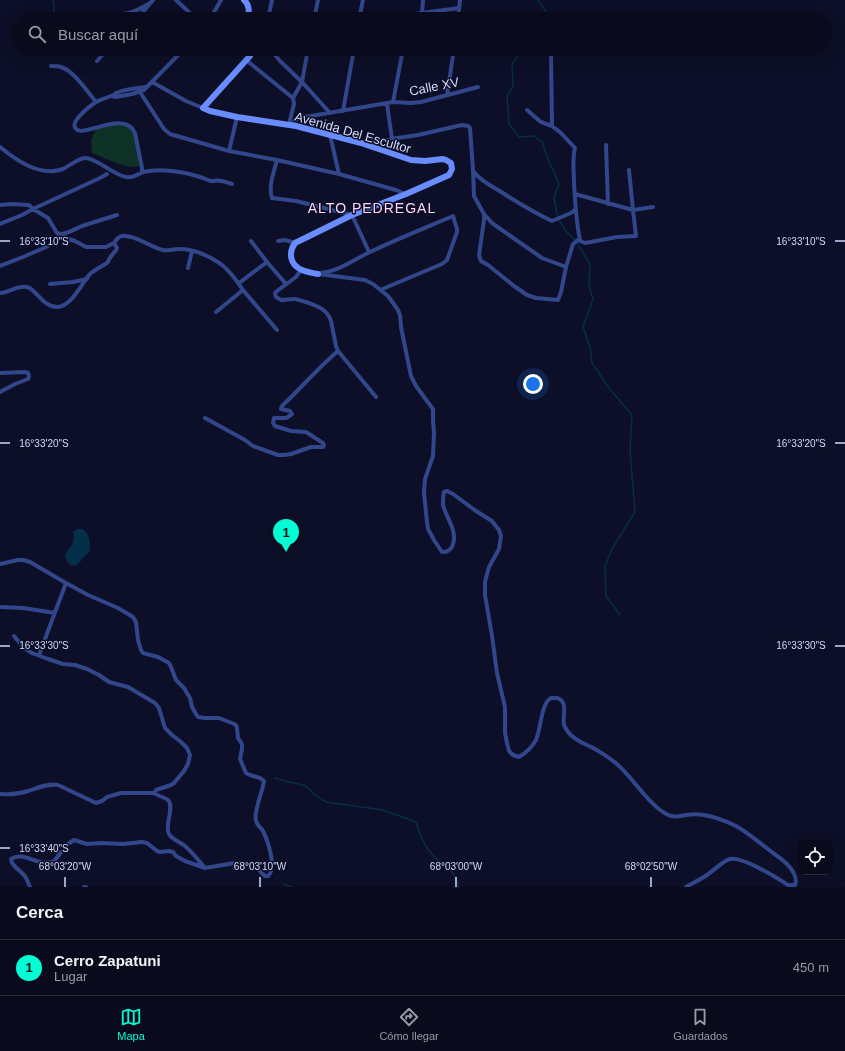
<!DOCTYPE html>
<html lang="es">
<head>
<meta charset="utf-8">
<style>
  :root { --surface:#090b1d; --page:#121426; --text:#f1f3f6; --muted:#999ba4; --line:#292b3b; --accent:#00fdd4 }
  body { margin:0; font-family:Arial,sans-serif; background:var(--page); color:var(--text) }
  .controls { position:absolute; right:12px; bottom:12px; display:grid; overflow:hidden; border-radius:8px; box-shadow:0 4px 16px #0002 }
  .controls button { width:36px; height:36px; display:grid; place-items:center; padding:0; border:0; border-bottom:1px solid var(--line); background:var(--surface); color:var(--text); font:20px sans-serif }
  .you { position:absolute; left:533px; top:384px; width:14px; height:14px; margin:-10px; border:3px solid #fff; border-radius:50%; background:#1a73e8; box-shadow:0 0 0 6px #1a73e833 }
  .badge { display:grid; place-items:center; width:26px; height:26px; border-radius:50%; background:var(--accent); color:#111; font-size:13px; font-weight:700 }
  .pin { position:absolute; translate:-50% -33px; filter:drop-shadow(0 1px 2px #0008) }
  .pin::after { content:''; position:absolute; top:21px; width:14px; height:12px; background:inherit; clip-path:polygon(0 0,100% 0,50% 100%) }
  .list { margin:0; padding:0; list-style:none }
  h2 { display:flex; justify-content:space-between; align-items:center; height:52px; margin:0; padding:0 16px; font-size:17px }
  h2 small { font-size:13px; font-weight:400; color:var(--muted) }
  .list li { display:grid; grid-template-columns:26px 1fr auto; gap:12px; align-items:center; box-sizing:border-box; height:56px; padding:0 16px; border-top:1px solid var(--line) }
  .list b { display:block; font-size:15px; white-space:nowrap }
  .list p { margin:0; font-size:13px; white-space:nowrap; color:var(--muted) }
  .list em { font-size:13px; font-style:normal; color:var(--muted) }
  .icon { flex:none; width:22px; height:22px; fill:none; stroke:currentColor; stroke-width:2; stroke-linecap:round; stroke-linejoin:round }
  .map { position:relative; flex:none; width:845px; height:887px; overflow:hidden }
  .search { position:absolute; background:var(--surface); box-shadow:0 4px 16px #0002; left:12px; right:12px; top:12px; height:44px; display:flex; align-items:center; gap:10px; box-sizing:border-box; padding:0 14px; border-radius:22px; color:var(--muted); font-size:15px }
  .sheet { height:108px; background:var(--surface) }
  nav { display:flex; justify-content:space-around; align-items:center; box-sizing:border-box; height:56px; border-top:1px solid var(--line); background:var(--surface); font-size:11px; color:var(--muted) }
  nav a { display:grid; justify-items:center; gap:2px }
  nav .on { color:var(--accent) }
  .map>svg:first-child { display:block }
  .green { fill:#0f3227 }
  .water { fill:#042f48 }
  .lines { fill:none; stroke-linecap:round; stroke-linejoin:round }
  .stream { stroke:#042f48; stroke-width:1.5 }
  .street { stroke:#32468b; stroke-width:4 }
  .secondary { stroke:#698dff; stroke-width:6 }
  .ticks { fill:none; stroke:#d2d9ff; stroke-width:1.5 }
  .labels { text-anchor:middle; stroke-width:3; stroke-linejoin:round; paint-order:stroke }
  .street-label { font-size:13px; fill:#d2d9ff; stroke:#0c0f27 }
  .neighbourhood-label { font-size:14px; letter-spacing:1px; fill:#ffd4fb; stroke:#0c0f27 }
  .ticks-label { font-size:10px; text-anchor:middle; fill:#d2d9ff; stroke:#0c0f27; stroke-width:3; stroke-linejoin:round; paint-order:stroke }
</style>
</head>
<body>
<div class="map">
<svg width="845" height="887" viewBox="0 0 845 887">
  <rect width="100%" height="100%" fill="#0c0f27"/>
  <path class="green" d="M110,124C119,124 130,123 135,130L140,165C129,172 104,157 92,153L91,140L97,127Z"/>
  <path class="water" d="M77,529H83C90,535 90,542 90,551C88,553 85,555 83,558C78,563 84,559 79,563C72,570 66,562 65,555C70,546 76,544 73,532Z"/>
  <g class="lines">
    <path class="stream" d="M53,0L54,8L53,19
      M538,0L551,19
      M523,49L512,64L513,86L507,96L509,124L519,137L534,136L542,142L548,159L559,184L554,197L558,219L567,232L576,241L590,264L589,286L593,299L583,327L590,347L592,363L609,388L632,415L630,450L635,512L612,549L605,566L606,596L620,615
      M53,53V49
      M274,778L306,786L314,794L326,802L383,810L416,822C420,836 425,849 436,858C448,870 454,869 459,887
      M284,884L291,887"/>
    <path class="street" d="M176,0L191,14L193,19
      M422,13L423,0
      M191,14L211,16
      M92,19C102,10 111,16 123,14C133,13 142,8 150,3
      M137,19L153,0
      M210,19L221,0
      M268,19L272,0
      M314,19L318,0
      M359,19L363,0
      M384,19L422,13L459,8
      M458,19L460,0
      M270,49L280,61L302,82L330,113
      M551,55L552,126
      M250,56L257,49
      M246,60L293,98
      M97,61L108,49
      M51,66C54,66 58,66 61,67C74,71 87,91 96,102
      M152,82L186,101L203,108
      M140,92L164,129L170,134L229,151L277,160L339,174L396,190L406,194
      M447,95L454,49
      M112,96L116,97L132,94L144,90L184,49
      M393,102L403,49
      M387,104L392,139
      M527,110L535,117L541,122L552,126L561,133L575,148C572,159 574,171 574,183C575,202 576,221 580,240
      M343,111L354,49
      M289,124L299,118L305,117L393,102L411,103L421,102L478,87
      M289,124L294,104L293,98L302,82L308,49
      M330,135L339,174
      M363,143L418,135L462,125L468,126L470,128L473,170L474,196L484,214L492,223L542,258L566,267L573,244L578,240L585,243L617,237L636,236L633,210L629,170
      M606,145L608,204
      M0,147C17,161 40,177 63,169C69,166 79,158 85,158C97,158 113,175 126,177C135,179 140,171 149,171C166,169 184,172 200,177C204,178 207,180 211,181C215,181 218,180 221,181C225,181 228,183 232,184
      M229,151L237,117
      M277,160C274,172 268,186 272,198L296,201L352,215L369,252
      M473,171C479,179 489,185 498,190C515,201 533,212 552,221L571,213L576,209
      M142,172V168L135,133C126,113 96,130 81,131C62,127 90,106 96,102C101,99 106,98 111,96C115,95 113,95 116,93C126,89 137,88 147,87
      M575,194L633,210L653,207
      M0,205L12,204L29,205L33,209L48,218L57,233L61,234L66,238L75,241L86,247H106L114,243L117,248C116,252 114,252 112,255C110,257 109,260 107,263C102,266 96,269 91,273C82,282 72,307 57,307C43,307 37,290 27,287C17,285 9,293 0,293
      M484,214V220L479,255L481,261L488,265L514,286L527,295L536,298L558,300L561,292L566,267
      M0,224L22,215L33,209L100,178L107,174
      M251,241L267,262L286,284
      M278,241L285,240L295,243
      M114,243C117,238 120,235 126,236C139,237 150,247 163,250C168,251 173,249 179,249C191,249 205,254 216,261C226,266 237,281 243,290L277,330
      M0,266L23,257L46,247L54,242L61,234C69,233 75,229 82,226C94,222 105,219 117,215
      M188,268L192,251
      M301,270L296,277L277,291L275,293L276,297L281,300C285,300 290,299 294,299C298,299 302,301 306,302C317,306 327,309 331,321L336,346L338,351L376,397
      M319,273C338,272 353,260 370,252C397,239 425,228 453,216L457,229V232L447,260L442,264L380,290
      M318,274L365,280L373,284L388,296L398,310L400,315L401,327L411,376L416,386L433,409V421L434,433L433,456L425,479L424,493L427,522L428,529L434,540L442,552C447,552 449,551 452,547C459,532 446,518 443,505C443,500 443,496 444,492L447,491L453,494L476,511L492,521L499,530L501,536L499,549L489,567L487,574L485,582V595L492,636L497,673L505,707V733L507,743L509,751L513,755L519,757C526,753 532,747 536,740C541,729 541,703 551,698C553,698 555,698 557,698C569,701 562,717 564,725C565,727 567,731 569,733C575,741 586,744 595,749C603,754 612,759 619,766C633,778 653,811 671,816C676,817 682,816 686,815C692,814 699,814 704,815C715,817 726,821 736,826C747,832 757,841 768,849C774,854 781,858 787,864C792,869 798,878 795,885H788C777,878 742,856 730,859C723,861 714,870 707,875C701,879 693,883 686,887
      M239,283L267,262
      M50,284L73,282L87,279
      M216,312L243,290
      M0,373L25,372L28,373L29,376L28,379L15,384L0,392
      M205,418L245,440L253,446L278,455H284L291,454L311,447H323L324,445L323,443L306,432L291,431L275,426L273,423L274,418H286L291,415L292,414L290,411L281,409L282,406C301,388 318,368 338,351
      M0,564L18,560H23L30,562L66,583L88,595L118,608L133,617L136,622L138,640L141,650L143,653L158,657L169,663L171,667L176,680L184,688L190,698L192,707L196,714L198,717L205,718H219L232,723L236,725L237,728L238,738L242,744V749L240,759L246,773L250,775L260,778L264,781C263,790 253,813 256,821C257,825 261,828 263,831C268,841 277,868 268,876H265L257,868L243,863H235L205,868L185,861L176,856L173,852L169,851L160,852L157,851L147,843L142,842L123,844L101,843L87,844L74,840L68,844L54,861C38,868 24,850 11,859C12,867 19,869 24,875C27,878 28,883 30,887
      M0,607L23,608L55,613
      M14,636L24,648L32,653L48,659L63,664L75,665L87,669L99,675L109,682L128,687L155,703L159,708L165,728L172,735L181,742L187,748L190,755L188,764L184,771L174,783L171,785L156,790L154,793C158,796 164,797 168,800C175,807 164,826 169,834C172,840 181,842 186,847C193,853 199,861 205,868
      M39,655L66,583
      M0,794C10,795 19,794 28,791C38,788 48,783 58,785L96,803L102,801L107,797L121,793H154
      M84,887H86"/>
    <path class="secondary" d="M244,0C250,5 249,12 248,19
      M250,49V56L203,108L210,111L237,117L296,126L361,143L411,160L425,161L443,159L446,160L451,163L452,169L449,175L406,194L352,215L295,243C288,253 290,265 302,270C307,272 312,273 318,274"/>
  </g>
  <path class="ticks" d="M0,241H10M835,241H845M0,443H10M835,443H845M0,646H10M835,646H845M0,848H10M65,877V887M260,877V887M456,877V887M651,877V887"/>
  <g class="labels">
    <g class="street-label">
      <text transform="translate(434 86) rotate(-11)" y="5">Calle XV</text>
      <text transform="translate(353 132) rotate(16)" y="5">Avenida Del Escultor</text>
    </g>
    <g class="neighbourhood-label">
      <text x="372" y="213">ALTO PEDREGAL</text>
    </g>
  </g>
  <g class="ticks-label">
    <text x="44" y="245">16°33'10"S</text>
    <text x="801" y="245">16°33'10"S</text>
    <text x="44" y="447">16°33'20"S</text>
    <text x="801" y="447">16°33'20"S</text>
    <text x="44" y="649">16°33'30"S</text>
    <text x="801" y="649">16°33'30"S</text>
    <text x="44" y="852">16°33'40"S</text>
    <text x="65" y="870">68°03'20"W</text>
    <text x="260" y="870">68°03'10"W</text>
    <text x="456" y="870">68°03'00"W</text>
    <text x="651" y="870">68°02'50"W</text>
  </g>
</svg>
<div class="controls">
<button><svg class="icon" aria-label="locate" viewBox="0 0 24 24"><circle cx="12" cy="12" r="6"/><path d="M12 2v4M12 18v4M2 12h4M18 12h4"/></svg></button>
</div>
<div class="you"></div>
<div class="pin badge" style="left:286px;top:552px">1</div>
<div class="search"><svg class="icon" aria-label="search" viewBox="0 0 24 24"><circle cx="10" cy="10" r="6"/><path d="M15 15l6 6"/></svg>Buscar aquí</div>
</div>
<section class="sheet">
<h2>Cerca<small></small></h2>
<ul class="list">
<li><span class="badge">1</span><div><b>Cerro Zapatuni</b><p>Lugar</p></div><em>450 m</em></li>
</ul>
</section>
<nav>
<a class="on"><svg class="icon" aria-label="map" viewBox="0 0 24 24"><path d="M3 6l6-2 6 2 6-2v14l-6 2-6-2-6 2zM9 4v14M15 6v14"/></svg>Mapa</a>
<a><svg class="icon" aria-label="directions" viewBox="0 0 24 24"><path d="M12 3l9 9-9 9-9-9zM9 14v-3h6M13 9l2 2-2 2"/></svg>Cómo llegar</a>
<a><svg class="icon" aria-label="saved" viewBox="0 0 24 24"><path d="M7 4h10v16l-5-4-5 4z"/></svg>Guardados</a>
</nav>
</body>
</html>
